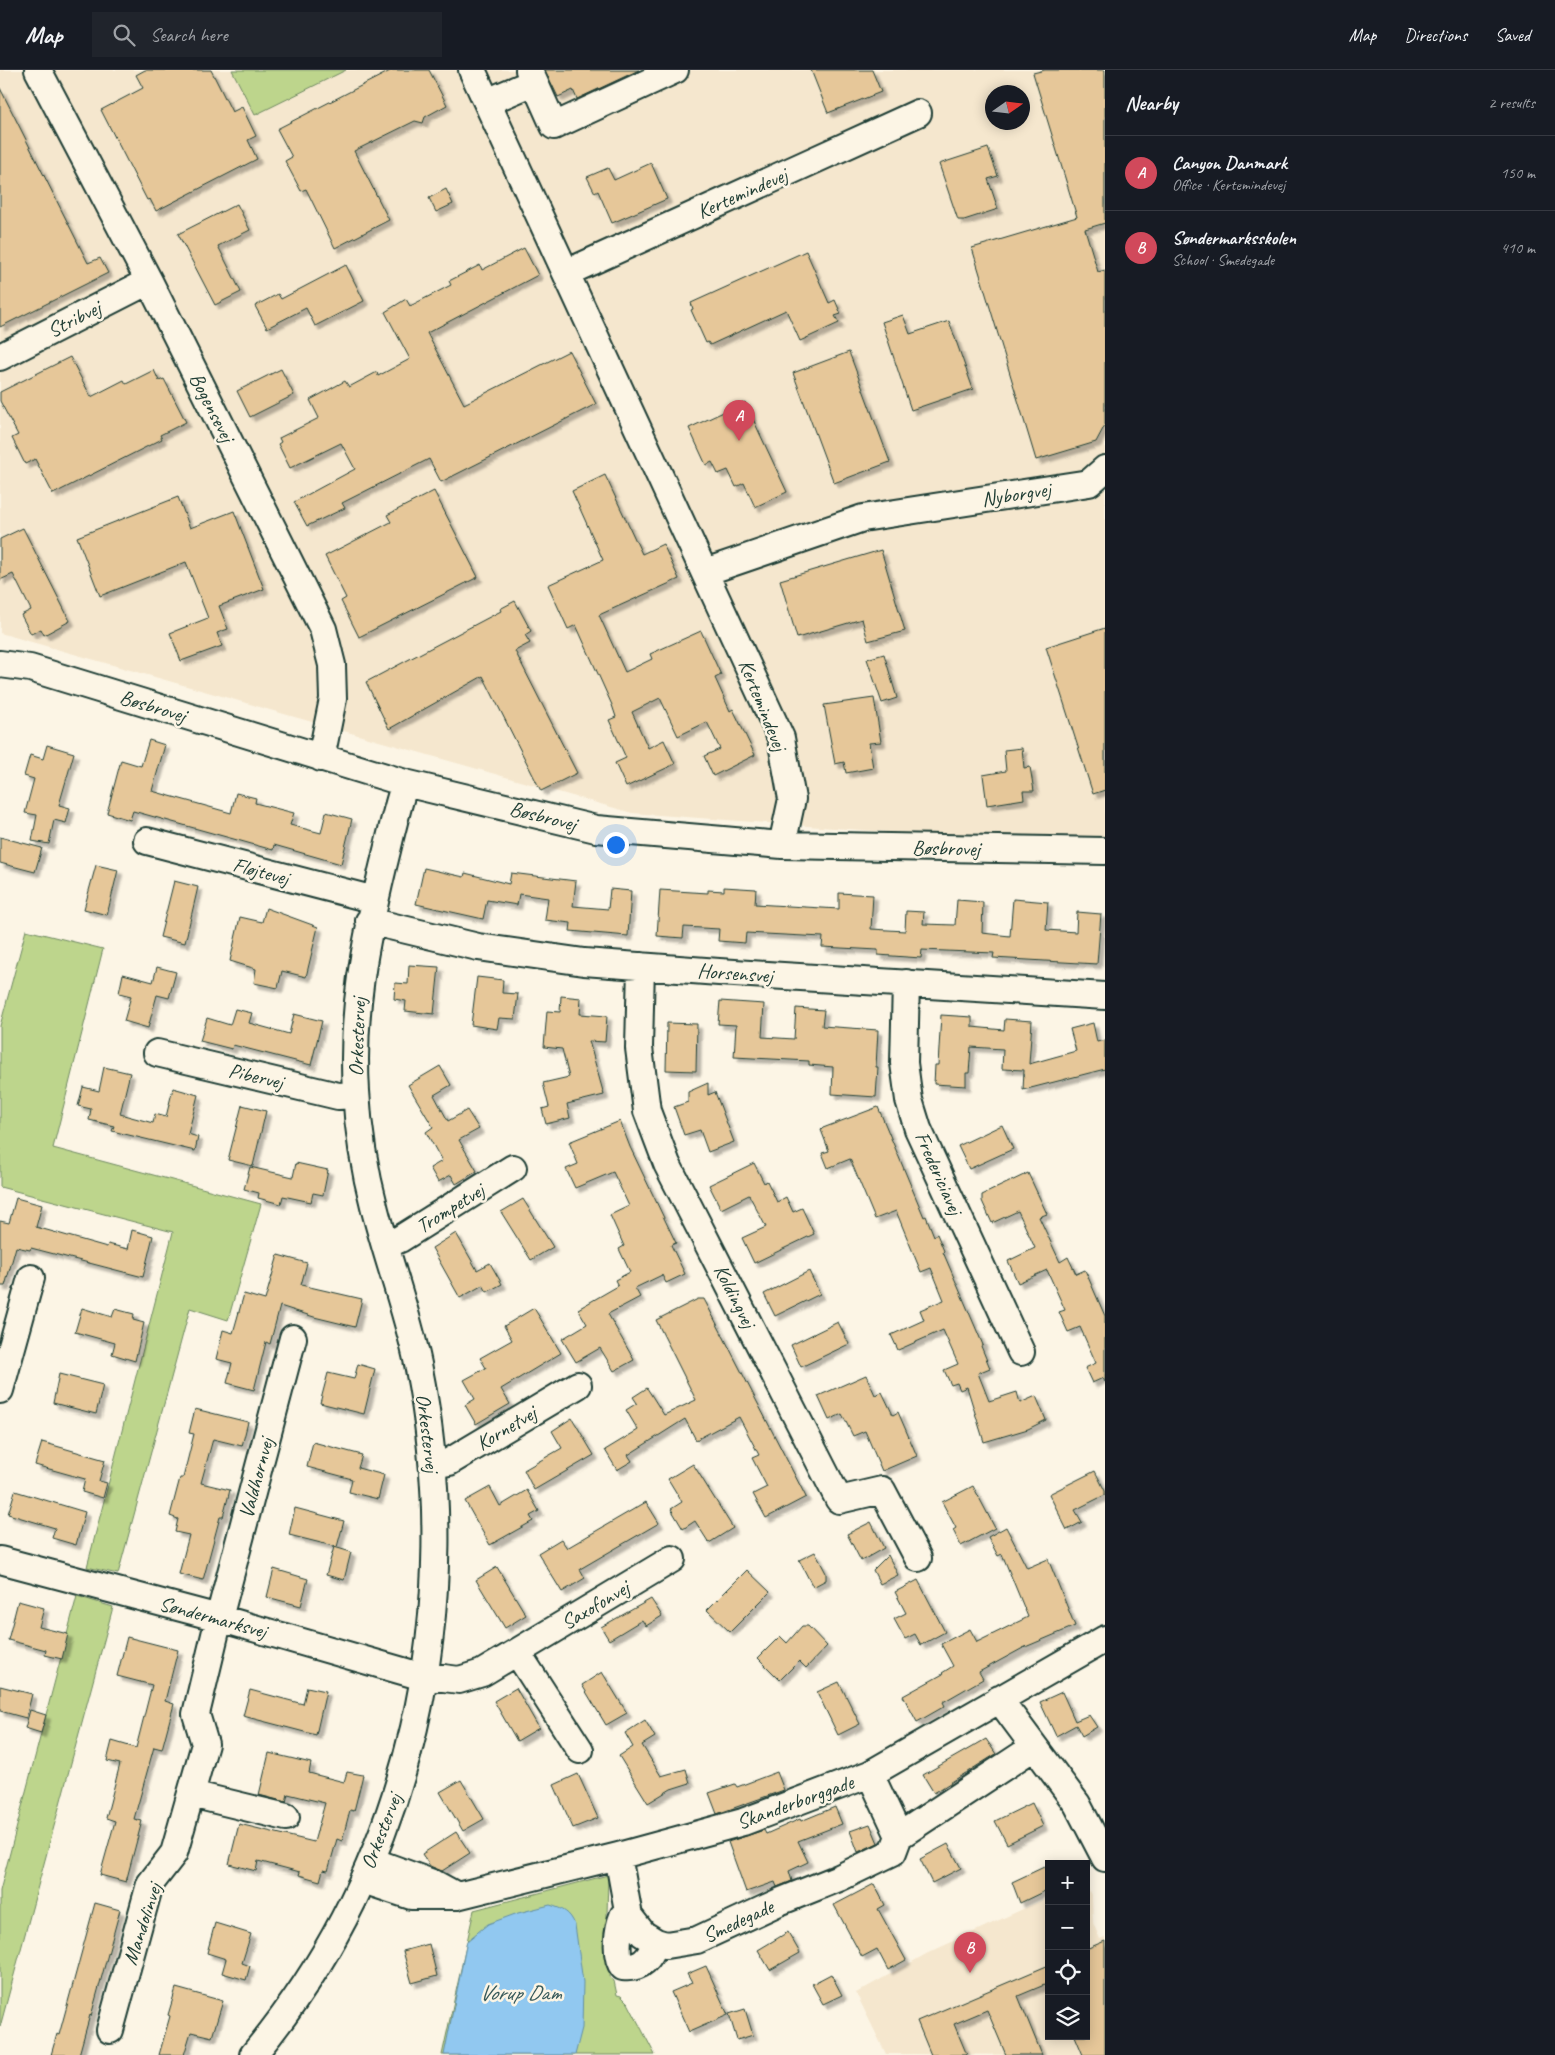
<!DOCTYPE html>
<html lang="en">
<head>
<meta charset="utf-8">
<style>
  :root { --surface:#171b24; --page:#20242c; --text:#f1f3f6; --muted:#9ea1a6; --line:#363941; --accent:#d1495b }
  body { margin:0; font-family:Caveat,sans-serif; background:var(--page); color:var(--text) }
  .controls { position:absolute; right:15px; bottom:15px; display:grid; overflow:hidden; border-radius:0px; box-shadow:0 2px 12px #0003 }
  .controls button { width:45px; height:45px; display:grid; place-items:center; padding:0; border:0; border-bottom:1px solid var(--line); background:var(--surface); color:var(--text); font:25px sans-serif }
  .compass { position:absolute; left:985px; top:15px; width:45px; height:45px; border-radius:50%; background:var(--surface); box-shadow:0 2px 12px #0003; rotate:76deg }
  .you { position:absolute; left:615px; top:774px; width:18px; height:18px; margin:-12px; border:4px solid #fff; border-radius:50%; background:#1a73e8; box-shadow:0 0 0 8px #1a73e833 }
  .badge { display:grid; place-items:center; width:32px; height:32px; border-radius:50%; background:var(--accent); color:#fff; font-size:16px; font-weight:700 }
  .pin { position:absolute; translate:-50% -41px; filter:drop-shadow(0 1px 2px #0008) }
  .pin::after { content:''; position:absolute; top:26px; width:18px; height:15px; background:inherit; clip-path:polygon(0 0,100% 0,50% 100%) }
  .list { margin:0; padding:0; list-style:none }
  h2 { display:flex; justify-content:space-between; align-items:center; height:65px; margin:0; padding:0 20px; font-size:21px }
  h2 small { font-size:16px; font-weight:400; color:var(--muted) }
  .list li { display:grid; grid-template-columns:32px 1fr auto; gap:15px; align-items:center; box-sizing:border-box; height:75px; padding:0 20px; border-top:1px solid var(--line) }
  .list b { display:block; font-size:19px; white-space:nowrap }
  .list p { margin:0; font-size:16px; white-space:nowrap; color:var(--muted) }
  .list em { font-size:16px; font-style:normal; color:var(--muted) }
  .icon { flex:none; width:28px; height:28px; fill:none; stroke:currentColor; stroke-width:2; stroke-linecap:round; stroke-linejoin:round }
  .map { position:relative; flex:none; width:1105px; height:1985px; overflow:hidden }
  header { display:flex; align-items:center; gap:30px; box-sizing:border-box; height:70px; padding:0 25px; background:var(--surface); border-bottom:1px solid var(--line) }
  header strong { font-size:24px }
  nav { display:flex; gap:28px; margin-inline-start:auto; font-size:18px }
  .search { width:350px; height:45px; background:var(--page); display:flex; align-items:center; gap:12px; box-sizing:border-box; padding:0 18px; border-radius:0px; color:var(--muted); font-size:19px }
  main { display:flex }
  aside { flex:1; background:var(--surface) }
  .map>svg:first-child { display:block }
  .built { fill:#f5e7ce; fill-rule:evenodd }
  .green { fill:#bdd58c; stroke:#6e8960 }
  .water { fill:#91c8f0; stroke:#6390a5 }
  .building { fill:#e6c799; stroke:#1f3d34; filter:url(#shadow) }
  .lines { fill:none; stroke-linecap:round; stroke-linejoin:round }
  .minor-casing { stroke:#1f3d34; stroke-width:30 }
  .minor { stroke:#fcf5e5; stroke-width:26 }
  .labels { text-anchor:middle; stroke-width:5; stroke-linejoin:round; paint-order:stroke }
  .street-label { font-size:21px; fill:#1f3d34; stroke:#fcf5e5 }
  .water-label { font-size:22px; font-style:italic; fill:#36595a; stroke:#fcf5e5 }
</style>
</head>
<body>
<header>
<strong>Map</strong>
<div class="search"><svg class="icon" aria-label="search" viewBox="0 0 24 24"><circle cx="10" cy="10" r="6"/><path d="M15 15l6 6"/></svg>Search here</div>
<nav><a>Map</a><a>Directions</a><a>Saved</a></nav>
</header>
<main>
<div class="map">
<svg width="1105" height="1985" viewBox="0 0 1105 1985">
  <defs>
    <filter id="shadow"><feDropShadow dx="4.5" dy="4.5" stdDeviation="1" flood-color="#0004"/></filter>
  </defs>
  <rect width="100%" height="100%" fill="#fcf5e5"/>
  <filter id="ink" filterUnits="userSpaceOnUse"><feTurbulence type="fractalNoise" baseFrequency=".02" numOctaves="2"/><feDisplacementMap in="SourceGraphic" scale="10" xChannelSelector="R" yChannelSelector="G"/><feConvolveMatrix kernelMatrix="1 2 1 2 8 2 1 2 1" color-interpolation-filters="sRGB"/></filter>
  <g filter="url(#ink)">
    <path class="built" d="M0,0H1105V778L632,743L0,563ZM992,22H1022V52H992Z
      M1086,1814L1092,1827L1093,1853L1100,1869L1105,1867V1985L886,1984L856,1923L928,1883L1049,1827V1966H1086Z"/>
    <path class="green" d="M232,0H346L255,45Z
      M26,860L103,879L53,1078L261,1134L228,1250L190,1238L118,1504L87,1497L173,1162L0,1117V956Z
      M77,1526L113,1537L0,1957V1821Z
      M608,1805L606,1886L611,1889L610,1908L614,1911L617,1925L621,1926L628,1933L655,1985H442L474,1840Z"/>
    <path class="water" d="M550,1835C563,1839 570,1842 575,1855L583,1912L582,1958L575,1985H444L467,1871L488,1854L518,1843Z"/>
    <path class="building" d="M145,0H211L232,42L242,37L256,66L248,70L257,89L156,141L150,129L147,130L101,40L143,18L136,5Z
      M392,0H429L447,35L425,47L423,53L415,51L354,81L389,150L335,178L306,119L301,121L285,91L292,87L277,59Z
      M545,0H639L577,29L573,20L558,27Z
      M811,0H872L881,22L828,43Z
      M1045,0H1105V153L1085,159L1098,202L1105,200V355L1096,372L1036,390L972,178L1077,147L1033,3Z
      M0,18L88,193L100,188L108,203L0,257Z
      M988,78L998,106L988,109L998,139L964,150H958L939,94Z
      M651,93L667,129L612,153L598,121L595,123L587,107L608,98L614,110Z
      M446,119L453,134L436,142L429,128Z
      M237,134L250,160L218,176L241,222L215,235L178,164Z
      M524,178L538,205L427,263L464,334L569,281L596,334L441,412L429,389L342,433L345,438L307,456L294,432L355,399L341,373L290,398L278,374L281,372L279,368L319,348L310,330L345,311L349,317L377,302L378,306L410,289L385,242L406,229L410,236L451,215L449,211L480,195L482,200Z
      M806,181L829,233L835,230L841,244L835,246L839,253L800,271L786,240L710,275L708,272L706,273L691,240L693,239L691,233Z
      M346,195L364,231L315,256L306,238L267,258L255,236L278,224L281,229Z
      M903,245L910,264L949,251L973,319L911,340L882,252Z
      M849,282L890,392L834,413L793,303Z
      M70,287L91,327L124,310L126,314L154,300L159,311L164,309L186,352L160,365L162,369L53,424L35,389L25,394L12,368L18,365L0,331V322Z
      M281,299L294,325L250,347L237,321Z
      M745,332L787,422L755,437L744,413L736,417L728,400L718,404L712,392L706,395L689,358Z
      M605,405L642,484L663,474L679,509L599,545L625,602L652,589L650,584L701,561L721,605L715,608L730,641L733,639L755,685L713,706L704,686L720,679L707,652L678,666L660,628L632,642L648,678L664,670L675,694L626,717L615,693L626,688L609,650L616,647L612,635L576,555L568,559L548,515L603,490L572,421Z
      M434,421L478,507L359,567L341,531L346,528L325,486L391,452L387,445Z
      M178,427L190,458L234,441L264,519L219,536L228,559L217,563L222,576L181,591L170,563L208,548L186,492L100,526L77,467Z
      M23,458L70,551L44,565L41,559L31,564L21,545L31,540L13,504L0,510V469Z
      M881,480L905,561L868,571L862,549L797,568L780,510Z
      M515,531L531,561L525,565L530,573L515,581L577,703L541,721L483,606L389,659L366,612L501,541L500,539Z
      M1105,558V720L1093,724L1046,577Z
      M884,584L897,628L882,633L867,589Z
      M874,628L881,672L869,673L873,698L846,703L844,692L835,694L824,635Z
      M149,670L165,675L152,721L231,743L236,723L256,728L255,733L294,743L290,755L321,763L326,742L352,749L341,794L274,775L273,780L133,741L130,750L107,743L121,690L141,696Z
      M47,675L74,683L59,735L70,738L66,753L54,750L49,774L32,771L37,745L25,743L34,709L24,706L30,685L43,689Z
      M1022,678L1024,698L1030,697L1034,721H1023L1024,729L987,735L983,705L1006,701L1004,680Z
      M0,767L42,778L35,802L0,793Z
      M96,795L118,800L107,845L84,839Z
      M424,798L464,807L465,803L509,814L511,803L576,811L573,836L608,839L610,819L631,821L628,866L570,861L571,853L545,850L548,828L519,824L517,835L487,830L483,849L416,834Z
      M174,811L198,817L185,873L160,867Z
      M724,817L756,819L755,834L839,839V823L873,825L871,859L905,861L906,841L924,842L923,854L955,855L957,830L983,832L982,863L1010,866L1013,829L1048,832L1046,860L1076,862L1077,842L1101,844L1097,894L993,888L994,883L922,880L921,888L878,885V880L822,877L823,867L746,863L745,873L718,871L719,859L684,857L683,868L657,866L660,820L708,823V820L724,821Z
      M266,838L318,857L306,907L282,901L278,918L254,913L256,899L230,891L240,847L262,852Z
      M409,895L439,897L434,944L405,941L406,931L394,929L395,913L408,914Z
      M157,897L176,902L169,928L157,925L148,958L124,951L131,926L119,923L123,904L153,912Z
      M477,907L503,910L502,923L518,924L515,949L499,948L497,959L471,955Z
      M561,926L581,928L580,944L607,946L605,972L589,971L604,1025L567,1034L570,1048L546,1054L542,1039L549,1037L543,1013L569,1007L562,979L544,977L547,941L560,942Z
      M720,931L764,934L762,967L794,969L796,938L824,940L822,956L878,960L876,997H878L876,1027L832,1024L833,997L809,995V991L734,987L736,955L718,954Z
      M235,939L252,943L249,953L289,964L294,944L322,951L311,995L233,975L232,979L200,971L207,948L230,955Z
      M941,945L972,947V957L1004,960L1005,949L1032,951L1029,994L1076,981L1070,959L1093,953L1097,972L1105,970V999L1023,1020L1024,1000L1002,999L1003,979L971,977L969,1003H966V1016L934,1014L935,995H938Z
      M667,953L697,954L696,1001L666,1000Z
      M440,996L451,1015L434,1025L448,1051L467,1040L479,1059L459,1070L477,1101L456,1114L451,1105L438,1112L430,1098L442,1091L426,1062L433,1057L408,1015Z
      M104,997L130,1003L120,1044L153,1053L155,1044L166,1047L173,1018L198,1025L188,1064L198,1067L195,1081L112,1061L114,1056L89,1050L91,1039L78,1036L83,1017L99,1021Z
      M708,1013V1025L715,1022L734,1072L708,1082L700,1060L684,1065L674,1037L688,1032V1022Z
      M242,1035L266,1041L253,1096L228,1090Z
      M878,1037L924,1147L926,1146L934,1166L937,1164L944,1181L943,1182L983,1275L981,1276L990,1298L978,1303L989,1331L1017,1322L1020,1333L1036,1326L1046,1350L1028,1359L984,1372L967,1317L960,1320L957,1313L951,1315L944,1300L958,1294L943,1260L898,1280L891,1265L924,1250L920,1240L944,1230L931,1198L921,1202L896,1141L875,1149L850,1089L828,1098L822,1083L829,1081L821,1060L823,1058Z
      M620,1051L630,1077L676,1173L671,1175L685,1204L666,1213L662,1205L635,1218L640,1227L608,1244L634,1290L614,1301L600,1278L576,1292L562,1269L587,1254L578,1239L618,1216L615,1210L630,1202L619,1179L624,1176L610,1145L629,1136L613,1102L575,1118L566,1099L578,1094L569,1072Z
      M1002,1055L1013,1079L969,1099L958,1076Z
      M296,1093L328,1100L323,1125L313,1123L311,1132L283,1126L281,1134L258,1128L259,1123L244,1119L250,1097L293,1107Z
      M754,1093L764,1113L767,1111L777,1132L786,1127L793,1142L802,1138L814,1164L754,1193L742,1168L766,1157L749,1125L721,1139L709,1115Z
      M1028,1103L1047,1144L1039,1147L1060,1192L1068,1187L1076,1204L1085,1200L1105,1246V1312L1103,1308L1092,1313L1085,1298L1096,1293L1080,1257L1068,1262L1059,1242L1065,1240L1047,1200L1018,1213L1008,1191L1035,1178L1018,1141L992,1153L982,1131V1125Z
      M16,1128L42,1135L36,1157L107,1177L108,1174L128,1179L132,1160L153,1166L143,1207L31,1178L30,1180L16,1177L5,1216H0V1151L9,1153Z
      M523,1129L553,1177L531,1190L501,1142Z
      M456,1163L477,1200L490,1193L502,1214L487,1222L483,1215L460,1228L432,1178Z
      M278,1185L307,1193L301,1215L362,1229L355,1257L314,1247L280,1236L270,1274L266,1272L254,1320L227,1313L232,1293L216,1289L223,1260L233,1263L244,1224L265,1230Z
      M809,1201L820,1224L775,1246L764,1224Z
      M698,1229H704L806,1427L766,1448L753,1424L767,1417L752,1388L759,1385L739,1347L696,1370L685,1349L628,1385L632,1391L617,1400L605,1380L638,1360L626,1340L637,1333L633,1327L647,1318L664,1345L696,1330L656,1250Z
      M82,1238L112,1247L115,1239L134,1244L133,1250L144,1253L135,1291L112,1284L115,1273L75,1262Z
      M534,1238L561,1283L501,1319L510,1334L476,1354L465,1335L475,1329L464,1310L486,1298L480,1288L512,1270L504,1256Z
      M838,1252L849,1274L801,1297L791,1275Z
      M358,1294L375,1299L364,1344L320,1333L328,1303L354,1309Z
      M59,1304L103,1315L96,1344L53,1333Z
      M866,1305L875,1325L882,1322L893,1345L898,1342L917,1386L882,1401L865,1361L853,1366L842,1344L829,1350L818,1326Z
      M195,1339L248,1352L242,1376L213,1369L201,1413L230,1420L223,1447H220L203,1510L179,1504L189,1465L175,1462L178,1449L170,1446L180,1408H183L194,1364L189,1363Z
      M572,1348L594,1385L534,1420L524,1400L562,1378L552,1361Z
      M42,1372L105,1390L99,1411L107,1413L103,1428L82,1422L85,1409L35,1395Z
      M313,1372L362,1385L358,1398L384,1405L378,1429L349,1422L352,1409L307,1397Z
      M693,1394L733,1458L709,1473L695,1451L683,1459L671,1439L682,1432L668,1409Z
      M1095,1401L1105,1421V1425L1075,1440L1082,1452L1067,1460L1049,1424Z
      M973,1416L995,1458L961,1476L953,1460L956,1458L942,1432Z
      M490,1417L500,1436L527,1420L539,1441L530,1446L533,1451L490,1475L465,1431Z
      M15,1421L85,1442L76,1475L52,1468L55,1458L8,1444Z
      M646,1432L659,1453L580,1499L585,1508L562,1522L538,1483L561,1469L567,1478Z
      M295,1438L344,1451L337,1477L289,1465Z
      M871,1452L884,1478L861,1491L847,1464Z
      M1006,1457L1027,1498L1048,1489L1075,1556L1023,1578L979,1602L983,1609L943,1632L945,1636L917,1652L903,1626L943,1604L942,1603L953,1596L941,1574L970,1559L977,1572L1028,1547L1002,1484L998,1486L988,1467Z
      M334,1477L351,1482L344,1510L326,1505Z
      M815,1482L826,1503V1510L813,1517L799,1490Z
      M888,1485L898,1505L880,1514L873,1500Z
      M497,1497L526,1545L505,1558L476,1510Z
      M274,1499L308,1509L301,1536L267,1527Z
      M747,1500L770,1522L730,1562L707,1540Z
      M918,1510L945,1562L921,1575L915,1564L905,1569L894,1549L906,1543L895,1522Z
      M651,1529L662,1546L646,1556L642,1550L609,1570L601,1557Z
      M18,1531L44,1538L39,1557L68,1564L62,1589L45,1585L46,1580L8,1570Z
      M802,1556H808L827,1576L806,1598L799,1591L780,1610L758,1588L780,1566L787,1573Z
      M127,1567L178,1580L165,1631L174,1634L162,1679L154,1677L134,1749L142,1751L126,1812L100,1805L115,1751L106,1748L120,1694L107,1691L112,1671L136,1678L152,1615L117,1606Z
      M602,1602L627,1643L606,1655L582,1615Z
      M839,1612L860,1654L838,1665L817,1622Z
      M0,1616L32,1624L26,1648L0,1641Z
      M307,1617L326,1621L316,1665L243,1646L250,1620L303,1634Z
      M516,1618L539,1658L517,1671L494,1631Z
      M1062,1622L1075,1651L1089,1645L1097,1657L1082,1666L1076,1655L1056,1666L1040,1632Z
      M30,1640L46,1645L41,1663L25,1658Z
      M645,1650L655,1667L642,1675L661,1706L686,1699L690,1713L671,1719L648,1733L619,1686L633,1677L625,1663Z
      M986,1669L996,1684L934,1723L923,1705Z
      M269,1683L311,1693L309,1703L344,1712L347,1702L363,1705L354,1741L350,1740L342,1771L337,1769L328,1801L323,1800L320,1811L299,1805L300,1802L258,1791L256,1801L229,1794L239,1754L314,1772L325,1733L288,1724L286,1732L259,1725Z
      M777,1702L784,1720L717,1744L709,1723L735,1714L737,1717Z
      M578,1704L598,1748L573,1758L554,1715Z
      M461,1710L484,1749L463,1761L440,1722Z
      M1032,1733L1043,1756L1007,1774L995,1751Z
      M835,1737L842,1754L798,1771L808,1792L789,1801L792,1811L777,1817L775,1812L746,1822L728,1772L764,1760L766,1764L800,1749L801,1751Z
      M870,1754L878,1773L858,1782L850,1761Z
      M456,1762L470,1783L442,1801L430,1796L422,1784Z
      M948,1774L961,1798L932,1813L920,1789Z
      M1044,1797L1049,1807V1819L1020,1833L1012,1812Z
      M874,1814L885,1835L878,1839L906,1890L888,1900L877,1879L862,1887L834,1835Z
      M95,1833L120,1840L91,1946L90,1945L79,1985H51L57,1964L59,1965Z
      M215,1853L251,1864L242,1893L250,1896L246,1910L222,1903L226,1889L207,1883Z
      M788,1862L800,1883L770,1900L758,1880Z
      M1105,1871V1985H1083L1075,1966H1086V1879Z
      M429,1874L437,1906L412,1913L403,1881Z
      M1049,1895V1913L1018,1926L1042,1985H1006L987,1940L954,1954L967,1985H931L917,1951Z
      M706,1896L728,1945L689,1962L671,1922L692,1913L687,1904Z
      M831,1904L842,1925L823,1934L812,1914Z
      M176,1918L223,1931L212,1967L191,1962L184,1985H159L170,1946L168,1945Z
      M745,1939L753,1965L737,1970L729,1944Z"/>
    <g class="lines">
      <g class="minor-casing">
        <path id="minor" d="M38,0L149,211L323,559L332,595L333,629L321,688
          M472,0L781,668L792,729L782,775
          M529,0L554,56L675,0
          M487,32L534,12
          M566,203L918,43
          M0,287L149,211
          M705,502L863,448L1089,413L1105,399
          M0,594L30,598L405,713L596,759L782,775L1105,781
          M147,771L375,830
          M369,851L478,877L584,892L719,902L1105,926
          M641,896L639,978L647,1041L667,1094L839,1430L882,1420L918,1488
          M906,913L904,993L909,1030L918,1059L1021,1282
          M157,983L338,1026L356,1025
          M385,1176L400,1169L513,1098
          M0,1320L31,1208
          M433,1395L449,1392L578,1315
          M0,1490L219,1548L413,1604L459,1610L482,1603L672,1489
          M517,1582L580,1680
          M999,1629L1077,1734L1105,1788
          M870,1704L899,1766
          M191,1724L286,1747
          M618,1786L629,1846L643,1864L656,1872L666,1875L697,1870L779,1832L839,1808L893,1782L899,1766L1034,1677
          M457,1826L435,1814L383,1795L368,1799L375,1814L411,1826H457L618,1786L743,1752L870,1704L1105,1569
          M627,1843L623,1846C618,1858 614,1886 623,1897C642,1899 650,1888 656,1872
          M110,1960L150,1814L174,1783L205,1674L196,1644L219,1548L293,1268
          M253,1985C413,1793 467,1536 418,1294C407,1241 388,1191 375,1140C365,1102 358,1060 356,1021C351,943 365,872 383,797C390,769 396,740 405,713"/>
      </g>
      <use href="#minor" class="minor"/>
    </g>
  </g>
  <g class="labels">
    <g class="street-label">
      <text transform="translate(742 123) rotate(-24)" y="7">Kertemindevej</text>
      <text transform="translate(74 249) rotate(-27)" y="7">Stribvej</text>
      <text transform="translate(212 337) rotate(63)" y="7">Bogensevej</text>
      <text transform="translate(1016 424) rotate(-9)" y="7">Nyborgvej</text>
      <text transform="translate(763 635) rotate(68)" y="7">Kertemindevej</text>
      <text transform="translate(153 636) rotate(17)" y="7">Bøsbrovej</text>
      <text transform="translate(543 746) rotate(14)" y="7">Bøsbrovej</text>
      <text transform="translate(946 778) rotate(1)" y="7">Bøsbrovej</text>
      <text transform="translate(261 801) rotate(15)" y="7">Fløjtevej</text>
      <text transform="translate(735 903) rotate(4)" y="7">Horsensvej</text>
      <text transform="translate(357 967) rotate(-88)" y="7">Orkestervej</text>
      <text transform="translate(256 1006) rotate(13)" y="7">Pibervej</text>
      <text transform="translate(939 1103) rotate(66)" y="7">Fredericiavej</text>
      <text transform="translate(450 1138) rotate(-32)" y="7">Trompetvej</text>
      <text transform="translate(735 1226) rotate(63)" y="7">Koldingvej</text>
      <text transform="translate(506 1358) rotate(-31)" y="7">Kornetvej</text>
      <text transform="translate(428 1363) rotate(83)" y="7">Orkestervej</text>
      <text transform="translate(256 1408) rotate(-75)" y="7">Valdhornvej</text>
      <text transform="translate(595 1535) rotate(-31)" y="7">Saxofonvej</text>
      <text transform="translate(213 1547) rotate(15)" y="7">Søndermarksvej</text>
      <text transform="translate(795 1732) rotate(-20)" y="7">Skanderborggade</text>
      <text transform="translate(381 1761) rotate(-69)" y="7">Orkestervej</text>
      <text transform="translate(738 1851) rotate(-25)" y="7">Smedegade</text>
      <text transform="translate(142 1854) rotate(-72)" y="7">Mandolinvej</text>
    </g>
    <g class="water-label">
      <text x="520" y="1930">Vorup Dam</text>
    </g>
  </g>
</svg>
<div class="controls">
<button>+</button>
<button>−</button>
<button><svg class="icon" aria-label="locate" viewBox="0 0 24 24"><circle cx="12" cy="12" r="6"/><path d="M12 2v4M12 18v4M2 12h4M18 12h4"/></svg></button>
<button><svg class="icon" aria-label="layers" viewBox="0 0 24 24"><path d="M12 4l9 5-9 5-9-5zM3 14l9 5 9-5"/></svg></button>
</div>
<svg class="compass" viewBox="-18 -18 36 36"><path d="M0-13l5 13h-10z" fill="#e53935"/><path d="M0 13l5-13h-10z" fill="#9ea1a6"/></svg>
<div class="you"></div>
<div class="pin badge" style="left:739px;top:371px">A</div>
<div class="pin badge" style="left:970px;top:1903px">B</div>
</div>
<aside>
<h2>Nearby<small>2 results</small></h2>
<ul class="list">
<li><span class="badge">A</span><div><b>Canyon Danmark</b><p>Office · Kertemindevej</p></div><em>150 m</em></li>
<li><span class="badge">B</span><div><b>Søndermarksskolen</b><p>School · Smedegade</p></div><em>410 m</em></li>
</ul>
</aside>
</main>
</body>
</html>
